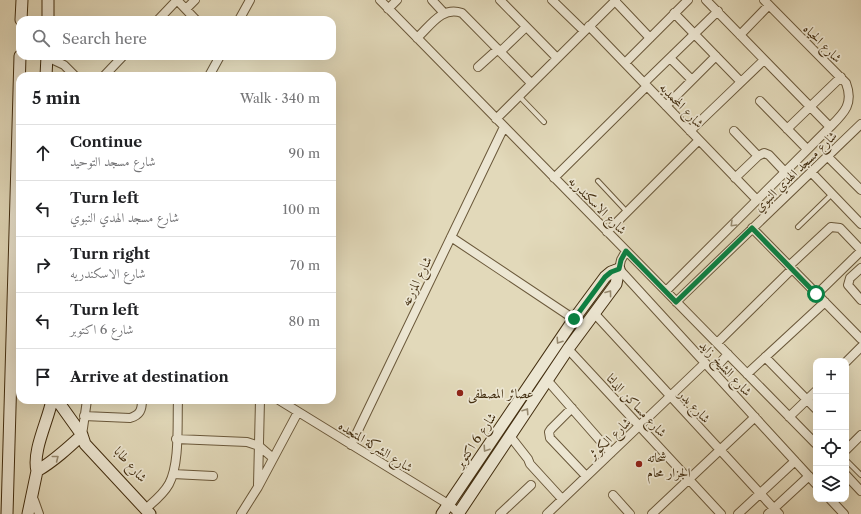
<!DOCTYPE html>
<html lang="en">
<head>
<meta charset="utf-8">
<style>
  :root { --surface:#fff; --page:#f6f6f6; --text:#202124; --muted:#757577; --line:#e0e0e0 }
  body { margin:0; font-family:"Libre Caslon Text",Amiri,serif; background:var(--page); color:var(--text) }
  .controls { position:absolute; right:12px; bottom:12px; display:grid; overflow:hidden; border-radius:8px; box-shadow:0 4px 16px #0002 }
  .controls button { width:36px; height:36px; display:grid; place-items:center; padding:0; border:0; border-bottom:1px solid var(--line); background:var(--surface); color:var(--text); font:20px sans-serif }
  .stop { position:absolute; width:12px; height:12px; margin:-9px; border:3px solid #0b8043; border-radius:50%; background:#fff }
  .stop.end { background:#0b8043; border-color:#fff; box-shadow:0 1px 4px #0008 }
  .list { margin:0; padding:0; list-style:none }
  h2 { display:flex; justify-content:space-between; align-items:center; height:52px; margin:0; padding:0 16px; font-size:17px }
  h2 small { font-size:13px; font-weight:400; color:var(--muted) }
  .list li { display:grid; grid-template-columns:26px 1fr auto; gap:12px; align-items:center; box-sizing:border-box; height:56px; padding:0 16px; border-top:1px solid var(--line) }
  .list b { display:block; font-size:15px; white-space:nowrap }
  .list p { margin:0; font-size:13px; white-space:nowrap; color:var(--muted) }
  .list em { font-size:13px; font-style:normal; color:var(--muted) }
  .icon { flex:none; width:22px; height:22px; fill:none; stroke:currentColor; stroke-width:2; stroke-linecap:round; stroke-linejoin:round }
  .map { position:relative; flex:none; width:861px; height:514px; overflow:hidden }
  .search { position:absolute; background:var(--surface); box-shadow:0 4px 16px #0002; left:16px; top:16px; width:320px; height:44px; display:flex; align-items:center; gap:10px; box-sizing:border-box; padding:0 14px; border-radius:12px; color:var(--muted); font-size:15px }
  .panel { position:absolute; background:var(--surface); box-shadow:0 4px 16px #0002; left:16px; top:72px; width:320px; height:332px; border-radius:12px }
  .map>svg:first-child { display:block }
  .lines { fill:none; stroke-linecap:round; stroke-linejoin:round }
  .lane-casing { stroke:#6a583a; stroke-width:6 }
  .street-casing { stroke:#6a583a; stroke-width:10 }
  .secondary-casing { stroke:#422d0f; stroke-width:13 }
  .lane { stroke:#ece6d2; stroke-width:4 }
  .street { stroke:#ece6d2; stroke-width:8 }
  .secondary { stroke:#ece6d2; stroke-width:11 }
  .oneway { stroke:#978a70 }
  .route { stroke:#0b8043; stroke-width:5 }
  .poi-dot { fill:#8f2418; stroke:#ece6d2; stroke-width:1.5 }
  .labels { text-anchor:middle; stroke-width:3.5; stroke-linejoin:round; paint-order:stroke }
  .street-label { font-size:13px; fill:#422d0f; stroke:#ece6d2 }
  .poi-label { font-size:13px; fill:#422d0f; stroke:#ece6d2; text-anchor:start }
</style>
</head>
<body>
<div class="map">
<svg width="861" height="514" viewBox="0 0 861 514">
  <rect width="100%" height="100%" fill="#e2d9ba"/>
  <filter id="stains"><feTurbulence type="fractalNoise" baseFrequency=".005" numOctaves="4"/><feColorMatrix values="0 0 0 0 .2 0 0 0 0 .09 0 0 0 0 .02 0 0 0 .5 -.17"/></filter>
  <radialGradient id="worn" r=".72"><stop offset=".6" stop-color="#630" stop-opacity="0"/><stop offset="1" stop-color="#630" stop-opacity=".3"/></radialGradient>
  <g class="lines">
    <g class="lane-casing">
      <path id="lane" d="M519,96L544,122
        M598,181L627,212
        M798,227L832,194
        M846,460L861,475"/>
    </g>
    <g class="street-casing">
      <path id="street" d="M177,0L196,20
        M380,0L816,444
        M432,0L444,13
        M500,0L557,58
        M552,0L584,31
        M706,0L830,127
        M615,1L650,38
        M186,9L195,0
        M388,9L397,0
        M674,13L741,82
        M158,20L177,0
        M239,20L250,0
        M589,26L757,200
        M740,35L769,5
        M417,38C431,25 442,6 462,13L531,83
        M500,52L526,27
        M47,57L64,65L75,76
        M670,58L692,80
        M625,63L688,0
        M478,67L498,49
        M104,76L123,56
        M209,76L220,56
        M644,83L718,11
        M760,101L807,149
        M666,106L716,56
        M496,119L616,0
        M787,129L841,77
        M690,131L764,60
        M734,131L758,156
        M827,156L861,190
        M811,172L861,224
        M554,178L647,86
        M735,178L758,156L764,153L769,155L785,172
        M752,228L861,339
        M607,232L699,140
        M451,237L574,319
        M626,251L621,260L619,269L816,484
        M789,266L831,227L840,228L861,250
        M861,268L850,278L848,285L861,300
        M666,291L830,127C844,113 854,104 846,83L764,0
        M817,294L861,251
        M676,302L861,124
        M594,313L779,514
        M717,343L792,269
        M568,349L721,514
        M765,357L816,409
        M846,362L861,347
        M713,371L728,354
        M747,374L825,302
        M547,380L611,453
        M279,400L448,504L460,514
        M572,408L551,429L549,432L550,438L586,476
        M84,416L130,418C140,415 142,410 142,400
        M789,417L816,391
        M82,435L87,400
        M510,436L528,459L530,464L562,499
        M176,439L247,442L259,446L273,458
        M351,445L504,127
        M846,450L861,435
        M173,474L213,476
        M846,475L861,491
        M258,485L260,400
        M613,495L630,514
        M31,496L34,500L39,514
        M830,499L844,514
        M150,505C157,499 164,493 169,484C180,463 177,424 178,400
        M241,514L258,487L298,412
        M500,514L531,485
        M547,514L705,363
        M652,514L755,417
        M738,514L795,461
        M768,514L809,476"/>
    </g>
    <g class="secondary-casing">
      <path id="secondary" d="M21,20L22,0
        M48,20V0
        M46,76L47,56
        M57,400L82,435L85,444L150,514
        M37,471C32,451 48,421 52,400
        M7,514L20,56
        M28,514L37,471C54,461 68,448 82,435
        M442,514L574,319L605,277L611,272L619,269L616,284L568,349L458,514"/>
    </g>
    <use href="#lane" class="lane"/>
    <use href="#street" class="street"/>
    <use href="#secondary" class="secondary"/>
  </g>
  <defs><path id="oneway-chevron" d="M-2-3.5L2.5 0L-2 3.5" fill="none" stroke-width="1.6" stroke-linecap="round" stroke-linejoin="round"/></defs>
  <g class="oneway">
    <use href="#oneway-chevron" transform="translate(733 224) rotate(135)"/>
    <use href="#oneway-chevron" transform="translate(609 293) rotate(-53)"/>
    <use href="#oneway-chevron" transform="translate(559 341) rotate(124)"/>
    <use href="#oneway-chevron" transform="translate(526 411) rotate(-57)"/>
    <use href="#oneway-chevron" transform="translate(486 449) rotate(124)"/>
    <use href="#oneway-chevron" transform="translate(56 458) rotate(-38)"/>
  </g>
  <g class="lines">
    <path class="route" d="M574,319L605,277L611,272L619,269L621,260L626,251L676,302L752,228L816,294"/>
  </g>
  <g class="poi-dot">
    <circle cx="460" cy="393" r="4"/>
    <circle cx="639" cy="464" r="4"/>
  </g>
  <g class="labels">
    <g class="street-label">
      <text transform="translate(823 43) rotate(45)" y="5">شارع الحياه</text>
      <text transform="translate(682 105) rotate(46)" y="5">شارع المحمديه</text>
      <text transform="translate(795 171) rotate(-44)" y="5">شارع مسجد الهدي النبوي</text>
      <text transform="translate(598 205) rotate(45)" y="5">شارع الاسكندريه</text>
      <text transform="translate(416 281) rotate(-64)" y="5">شارع المزرعه</text>
      <text transform="translate(726 368) rotate(47)" y="5">شارع الشيخ زايد</text>
      <text transform="translate(637 405) rotate(47)" y="5">شارع مساكن الدلتا</text>
      <text transform="translate(695 406) rotate(47)" y="5">شارع بدر</text>
      <text transform="translate(609 438) rotate(-44)" y="5">شارع الكوثر</text>
      <text transform="translate(475 440) rotate(-56)" y="5">شارع 6 اكتوبر</text>
      <text transform="translate(376 446) rotate(32)" y="5">شارع الشركة المتحده</text>
      <text transform="translate(131 464) rotate(48)" y="5">شارع طابا</text>
    </g>
    <g class="poi-label">
      <text x="468" y="398">عصائر المصطفى</text>
      <text x="647" y="462">شحاته<tspan x="647" dy="15">الجزار محام</tspan></text>
    </g>
  </g>
  <rect width="100%" height="100%" filter="url(#stains)"/>
  <rect width="100%" height="100%" fill="url(#worn)"/>
</svg>
<div class="controls">
<button>+</button>
<button>−</button>
<button><svg class="icon" aria-label="locate" viewBox="0 0 24 24"><circle cx="12" cy="12" r="6"/><path d="M12 2v4M12 18v4M2 12h4M18 12h4"/></svg></button>
<button><svg class="icon" aria-label="layers" viewBox="0 0 24 24"><path d="M12 4l9 5-9 5-9-5zM3 14l9 5 9-5"/></svg></button>
</div>
<div class="stop" style="left:816px;top:294px"></div>
<div class="stop end" style="left:574px;top:319px"></div>
<div class="search"><svg class="icon" aria-label="search" viewBox="0 0 24 24"><circle cx="10" cy="10" r="6"/><path d="M15 15l6 6"/></svg>Search here</div>
<section class="panel">
<h2>5 min<small>Walk · 340 m</small></h2>
<ul class="list">
<li><svg class="icon" aria-label="ahead" viewBox="0 0 24 24"><path d="M12 20V5M6 11l6-6 6 6"/></svg><div><b>Continue</b><p>شارع مسجد التوحيد</p></div><em>90 m</em></li>
<li><svg class="icon" aria-label="left" viewBox="0 0 24 24"><path d="M17 20v-9H6M10 6l-5 5 5 5"/></svg><div><b>Turn left</b><p>شارع مسجد الهدي النبوي</p></div><em>100 m</em></li>
<li><svg class="icon" aria-label="right" viewBox="0 0 24 24"><path d="M7 20v-9h11M14 6l5 5-5 5"/></svg><div><b>Turn right</b><p>شارع الاسكندريه</p></div><em>70 m</em></li>
<li><svg class="icon" aria-label="left" viewBox="0 0 24 24"><path d="M17 20v-9H6M10 6l-5 5 5 5"/></svg><div><b>Turn left</b><p>شارع 6 اكتوبر</p></div><em>80 m</em></li>
<li><svg class="icon" aria-label="arrive" viewBox="0 0 24 24"><path d="M6 21V4h12l-3 4 3 4H6"/></svg><div><b>Arrive at destination</b></div></li>
</ul>
</section>
</div>
</body>
</html>
